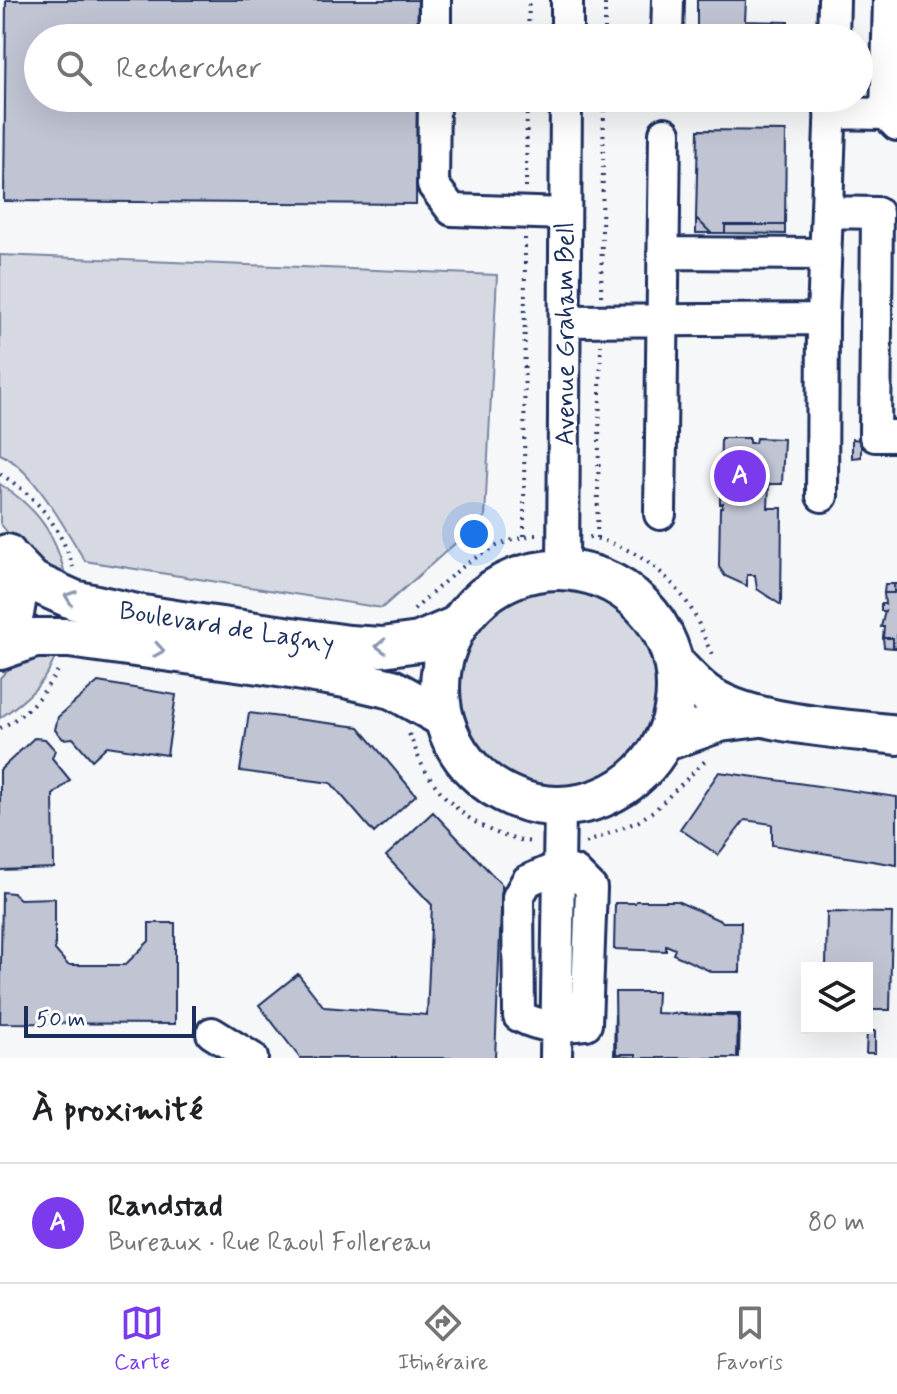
<!DOCTYPE html>
<html lang="fr">
<head>
<meta charset="utf-8">
<style>
  :root { --surface:#fff; --page:#f6f6f6; --text:#202124; --muted:#757577; --line:#e0e0e0; --accent:#7c3aed }
  body { margin:0; font-family:Mynerve,sans-serif; background:var(--page); color:var(--text) }
  .controls { position:absolute; right:24px; bottom:24px; display:grid; overflow:hidden; border-radius:0px; box-shadow:0 8px 32px #0002 }
  .controls button { width:72px; height:72px; display:grid; place-items:center; padding:0; border:0; border-bottom:2px solid var(--line); background:var(--surface); color:var(--text); font:40px sans-serif }
  .scale { position:absolute; left:24px; bottom:20px; width:172px; box-sizing:border-box; padding-left:8px; border:4px solid #1b2f5e; border-top:0; font-size:22px; line-height:28px; white-space:nowrap; color:#1b2f5e; -webkit-text-stroke:6px #fff; paint-order:stroke }
  .you { position:absolute; left:474px; top:534px; width:28px; height:28px; margin:-20px; border:6px solid #fff; border-radius:50%; background:#1a73e8; box-shadow:0 0 0 12px #1a73e833 }
  .badge { display:grid; place-items:center; width:52px; height:52px; border-radius:50%; background:var(--accent); color:#fff; font-size:26px; font-weight:700 }
  .pin { position:absolute; translate:-50% -50%; border:4px solid #fff; box-shadow:0 2px 8px #0006 }
  .list { margin:0; padding:0; list-style:none }
  h2 { display:flex; justify-content:space-between; align-items:center; height:104px; margin:0; padding:0 32px; font-size:34px }
  h2 small { font-size:26px; font-weight:400; color:var(--muted) }
  .list li { display:grid; grid-template-columns:52px 1fr auto; gap:24px; align-items:center; box-sizing:border-box; height:120px; padding:0 32px; border-top:2px solid var(--line) }
  .list b { display:block; font-size:30px; white-space:nowrap }
  .list p { margin:0; font-size:26px; white-space:nowrap; color:var(--muted) }
  .list em { font-size:26px; font-style:normal; color:var(--muted) }
  .icon { flex:none; width:44px; height:44px; fill:none; stroke:currentColor; stroke-width:2; stroke-linecap:round; stroke-linejoin:round }
  .map { position:relative; flex:none; width:897px; height:1058px; overflow:hidden }
  .search { position:absolute; background:var(--surface); box-shadow:0 8px 32px #0002; left:24px; right:24px; top:24px; height:88px; display:flex; align-items:center; gap:20px; box-sizing:border-box; padding:0 28px; border-radius:44px; color:var(--muted); font-size:30px }
  .sheet { height:224px; background:var(--surface) }
  nav { display:flex; justify-content:space-around; align-items:center; box-sizing:border-box; height:112px; border-top:2px solid var(--line); background:var(--surface); font-size:22px; color:var(--muted) }
  nav a { display:grid; justify-items:center; gap:4px }
  nav .on { color:var(--accent) }
  .map>svg:first-child { display:block }
  .green { fill:#d6d9e2; stroke:#7884a0; stroke-width:2 }
  .building { fill:#c0c4d3; stroke:#1b2f5e; stroke-width:2 }
  .lines { fill:none; stroke-linecap:round; stroke-linejoin:round }
  .minor-casing { stroke:#1b2f5e; stroke-width:36 }
  .major-casing { stroke:#1b2f5e; stroke-width:44 }
  .path { stroke:#1b2f5e; stroke-width:4; stroke-dasharray:2 6; stroke-linecap:butt }
  .minor { stroke:#fff; stroke-width:30 }
  .major { stroke:#fff; stroke-width:38 }
  .oneway { stroke:#8d97ae }
  .labels { text-anchor:middle; stroke-width:6; stroke-linejoin:round; paint-order:stroke }
  .street-label { font-size:26px; fill:#1b2f5e; stroke:#fff }
</style>
</head>
<body>
<div class="map">
<svg width="897" height="1058" viewBox="0 0 897 1058">
  <rect width="100%" height="100%" fill="#f6f7f9"/>
  <filter id="ink" filterUnits="userSpaceOnUse"><feTurbulence type="fractalNoise" baseFrequency=".0125" numOctaves="2"/><feDisplacementMap in="SourceGraphic" scale="16" xChannelSelector="R" yChannelSelector="G"/><feConvolveMatrix kernelMatrix="1 2 1 2 8 2 1 2 1" color-interpolation-filters="sRGB"/></filter>
  <g filter="url(#ink)">
    <path class="green" d="M0,255L497,275L485,517L382,608L85,561C66,530 34,469 0,454Z
      M0,484C40,510 57,536 67,583L19,547L0,523Z
      M454 689a105 105 0 1 1 210 0a105 105 0 1 1-210 0Z
      M58,649C49,681 26,700 0,718V678L12,665Z"/>
    <path class="building" d="M6,0H418L417,38H38V98H417L416,204L4,201Z
      M697,0H746L745,21L788,22L787,38H697Z
      M698,130L786,131L785,225H725V233H711L696,218Z
      M696,218L711,233H696Z
      M725,225H785V234L725,233Z
      M721,438H749V443H755L756,438L784,439L782,484H769L768,508H782L781,605L757,589L755,575H747V586L725,576L719,567L720,508L722,507L723,503L720,504V488H723V484H720Z
      M852,439L861,440V457L852,458Z
      M885,584H894V593H884Z
      M894,584H897V648H893V638H883L884,627H881L885,611H881V604H885L884,593H894Z
      M883,638H893V648L884,647Z
      M98,682L176,695L167,755L107,746L92,760L73,738L63,739L55,730L58,717Z
      M249,713L359,727L416,795L374,833L331,783L240,771Z
      M34,738L45,739L55,750L52,758L70,780L53,795L54,868L0,870V770Z
      M719,772L897,797V865L772,845V824L745,820L718,855L680,829Z
      M433,812L502,885L495,1058H300L259,1005L298,974L324,1007L427,1015L432,905L386,856Z
      M2,892L13,893L20,899L55,898V950L68,965H125L149,941V923H175V1024L0,1023Z
      M636,901H677L723,922H741L740,972H712L673,954L675,949L666,945V951L614,949L615,903H635Z
      M827,912L892,913L890,1010H867V968H826Z
      M615,992H657L656,1013L738,1016L737,1058H636V1054H616Z
      M615,1014L616,1054H636V1058L614,1056Z
      M716,1014H740L739,1058L738,1016H716Z
      M867,1031H875V1053H866Z"/>
    <g class="lines">
      <g class="minor-casing">
        <path id="minor" d="M889,0L886,114L897,125
          M435,38V0
          M567,38V0
          M667,38L668,0
          M833,38L834,0
          M434,98L433,185L452,210L565,214
          M830,113L886,114
          M827,212L877,213L875,436H897
          M663,253L825,254
          M565,321L823,319
          M822,496L823,319L831,98
          M660,514L665,133
          M563,569L566,98
          M559,867L575,872L591,888L586,1024C559,1027 544,1029 519,1016L518,897L527,881Z
          M212,1033L252,1058
          M556,1058L560,807"/>
      </g>
      <g class="major-casing">
        <path id="major" d="M10,558L32,581L74,600L137,614L207,625L349,645L382,647L419,642L456,626
          M440 688a118 118 0 1 1 236 0a118 118 0 1 1-236 0Z
          M0,646C18,617 23,585 7,554
          M0,650L35,638H69L266,665L345,678L392,689L442,717
          M674,663C684,673 694,685 705,693C749,725 843,728 897,735
          M663,742L720,722L760,717"/>
      </g>
      <path class="path" d="M528,38L529,0
        M605,38V0
        M526,188L527,98
        M601,296L604,98
        M0,474C37,496 60,526 73,567
        M524,536L525,236
        M589,537C633,545 671,574 693,612C701,627 706,644 714,658
        M597,538L601,345
        M414,610C450,576 486,540 537,535
        M0,728C26,716 44,693 59,669
        M409,734C414,743 416,753 421,763C444,805 484,838 534,842
        M586,843L639,821L656,809L705,761"/>
      <use href="#minor" class="minor"/>
      <use href="#major" class="major"/>
    </g>
    <defs><path id="oneway-chevron" d="M-2-3.5L2.5 0L-2 3.5" fill="none" stroke-width="1.6" stroke-linecap="round" stroke-linejoin="round" transform="scale(2)"/></defs>
    <g class="oneway">
      <use href="#oneway-chevron" transform="translate(70 597) rotate(-160)"/>
      <use href="#oneway-chevron" transform="translate(381 646) rotate(178)"/>
      <use href="#oneway-chevron" transform="translate(159 650) rotate(9)"/>
    </g>
  </g>
  <g class="labels">
    <g class="street-label">
      <text transform="translate(564 334) rotate(-90)" y="9">Avenue Graham Bell</text>
      <text transform="translate(227 626) rotate(9)" y="9">Boulevard de Lagny</text>
    </g>
  </g>
</svg>
<div class="controls">
<button><svg class="icon" aria-label="layers" viewBox="0 0 24 24"><path d="M12 4l9 5-9 5-9-5zM3 14l9 5 9-5"/></svg></button>
</div>
<div class="scale">50 m</div>
<div class="you"></div>
<div class="pin badge" style="left:740px;top:476px">A</div>
<div class="search"><svg class="icon" aria-label="search" viewBox="0 0 24 24"><circle cx="10" cy="10" r="6"/><path d="M15 15l6 6"/></svg>Rechercher</div>
</div>
<section class="sheet">
<h2>À proximité<small></small></h2>
<ul class="list">
<li><span class="badge">A</span><div><b>Randstad</b><p>Bureaux · Rue Raoul Follereau</p></div><em>80 m</em></li>
</ul>
</section>
<nav>
<a class="on"><svg class="icon" aria-label="map" viewBox="0 0 24 24"><path d="M3 6l6-2 6 2 6-2v14l-6 2-6-2-6 2zM9 4v14M15 6v14"/></svg>Carte</a>
<a><svg class="icon" aria-label="directions" viewBox="0 0 24 24"><path d="M12 3l9 9-9 9-9-9zM9 14v-3h6M13 9l2 2-2 2"/></svg>Itinéraire</a>
<a><svg class="icon" aria-label="saved" viewBox="0 0 24 24"><path d="M7 4h10v16l-5-4-5 4z"/></svg>Favoris</a>
</nav>
</body>
</html>
